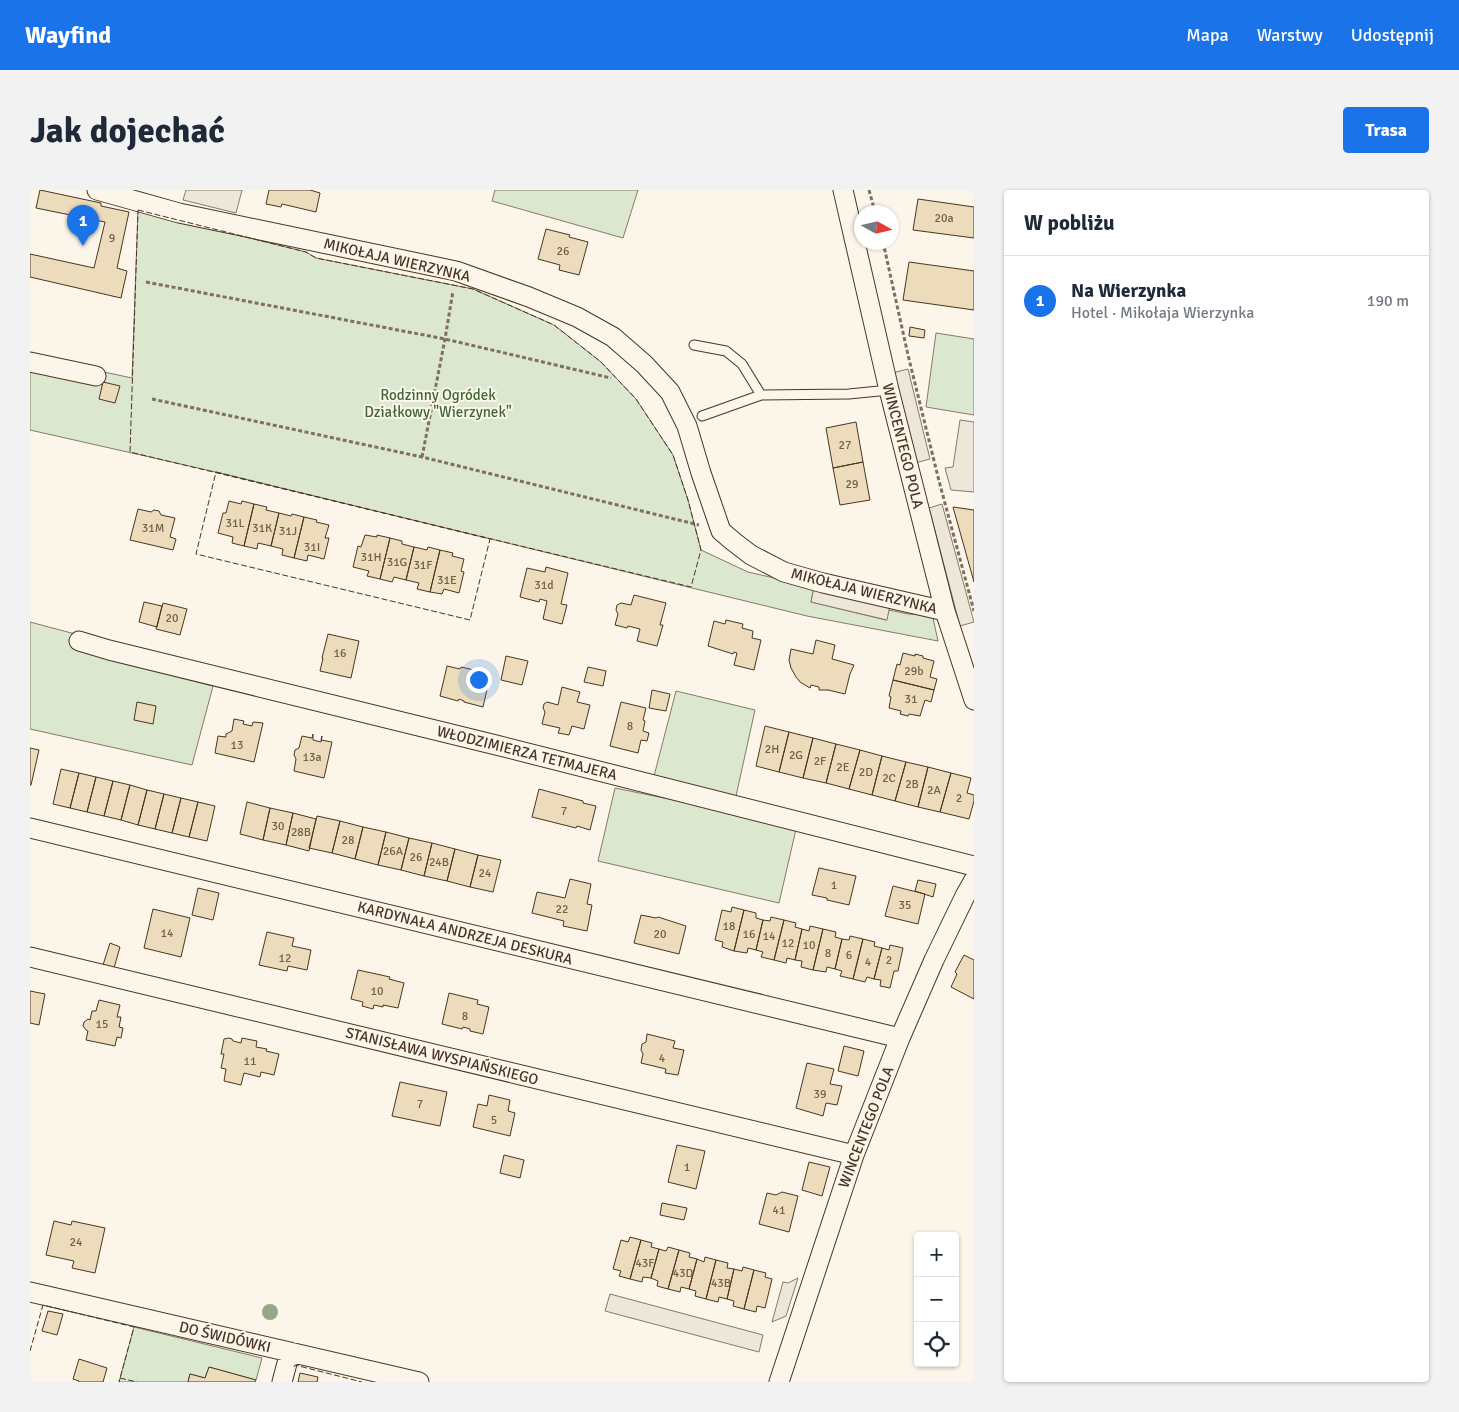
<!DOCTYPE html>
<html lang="pl">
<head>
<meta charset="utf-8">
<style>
  :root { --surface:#fff; --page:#f2f2f3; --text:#1f2937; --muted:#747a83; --line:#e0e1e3; --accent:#1a73e8 }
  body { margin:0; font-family:Signika,sans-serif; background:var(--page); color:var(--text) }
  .controls { position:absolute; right:15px; bottom:15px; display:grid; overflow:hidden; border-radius:5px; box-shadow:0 1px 4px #0004 }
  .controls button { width:45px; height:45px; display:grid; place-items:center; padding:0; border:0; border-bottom:1px solid var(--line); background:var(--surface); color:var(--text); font:25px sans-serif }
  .compass { position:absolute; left:824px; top:15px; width:45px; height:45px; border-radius:50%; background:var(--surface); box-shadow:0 1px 4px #0004; rotate:98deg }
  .you { position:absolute; left:448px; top:489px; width:18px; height:18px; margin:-12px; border:4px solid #fff; border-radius:50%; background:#1a73e8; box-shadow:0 0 0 8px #1a73e833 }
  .badge { display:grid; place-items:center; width:32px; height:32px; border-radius:50%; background:var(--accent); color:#fff; font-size:16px; font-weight:700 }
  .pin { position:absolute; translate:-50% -41px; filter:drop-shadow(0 1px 2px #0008) }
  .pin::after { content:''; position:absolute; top:26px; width:18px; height:15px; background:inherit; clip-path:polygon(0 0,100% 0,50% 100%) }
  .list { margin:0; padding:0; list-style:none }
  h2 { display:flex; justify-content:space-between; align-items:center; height:65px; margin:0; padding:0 20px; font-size:21px }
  h2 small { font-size:16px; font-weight:400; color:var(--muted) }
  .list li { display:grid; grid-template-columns:32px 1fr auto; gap:15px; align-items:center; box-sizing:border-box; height:90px; padding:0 20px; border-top:1px solid var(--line) }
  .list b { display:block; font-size:19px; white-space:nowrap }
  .list p { margin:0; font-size:16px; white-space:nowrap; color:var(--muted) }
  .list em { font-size:16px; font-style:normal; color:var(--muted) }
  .icon { flex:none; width:28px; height:28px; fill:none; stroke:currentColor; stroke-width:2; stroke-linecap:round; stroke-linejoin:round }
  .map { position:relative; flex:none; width:944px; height:1192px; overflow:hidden; border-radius:5px }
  header { display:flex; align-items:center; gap:30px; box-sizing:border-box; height:70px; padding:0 25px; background:var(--accent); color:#fff }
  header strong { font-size:24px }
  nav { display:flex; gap:28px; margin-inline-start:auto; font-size:18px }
  .intro { display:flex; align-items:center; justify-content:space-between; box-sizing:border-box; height:120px; padding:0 30px }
  h1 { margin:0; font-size:35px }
  .button { padding:12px 22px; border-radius:5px; background:var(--accent); color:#fff; font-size:18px; font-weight:700 }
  main { display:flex; gap:30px; padding:0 30px }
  aside { flex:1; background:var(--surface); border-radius:5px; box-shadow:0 1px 4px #0004 }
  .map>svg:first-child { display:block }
  .green { fill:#dce7d0; stroke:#887966 }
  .parking { fill:#ede7d9; stroke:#887966 }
  .building { fill:#ecdcbc; stroke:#4a3520 }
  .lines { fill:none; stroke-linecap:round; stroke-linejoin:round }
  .service-casing { stroke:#4a3520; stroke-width:11 }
  .minor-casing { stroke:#4a3520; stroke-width:21 }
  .path { stroke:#7f6f5c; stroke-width:3; stroke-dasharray:4 2.5; stroke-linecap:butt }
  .service { stroke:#fbf6e9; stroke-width:9 }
  .minor { stroke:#fbf6e9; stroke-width:19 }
  .fence { stroke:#4a3520; stroke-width:1; stroke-dasharray:6 2.5; stroke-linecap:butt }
  .tree { fill:#96a887 }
  .labels { text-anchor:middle; stroke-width:4; stroke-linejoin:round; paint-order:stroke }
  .number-label { font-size:12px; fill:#725f47 }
  .street-label { font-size:15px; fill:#4a3520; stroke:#fbf6e9 }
  .park-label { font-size:15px; fill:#436837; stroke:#fbf6e9 }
</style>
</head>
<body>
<header>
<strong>Wayfind</strong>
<nav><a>Mapa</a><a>Warstwy</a><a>Udostępnij</a></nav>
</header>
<div class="intro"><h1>Jak dojechać</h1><a class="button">Trasa</a></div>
<main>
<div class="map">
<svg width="944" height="1192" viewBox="0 0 944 1192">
  <rect width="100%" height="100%" fill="#fbf6e9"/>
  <path class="green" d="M465,0H608L593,48L462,11Z
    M108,20L276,62L286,68L443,99L524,135L571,172L606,209L643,265L658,310L671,360L718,382L784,397L781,412L856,430L859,420L878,424L894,425L903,428L908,451L777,426L186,282L0,240V179L4,167L102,188Z
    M906,143L944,149V225L896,217Z
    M0,432L49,445L48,460L183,496L162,575L0,539Z
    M646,501L725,520L706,606L624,586Z
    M585,598L767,635L749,713L568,671Z
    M104,1137L232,1168L226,1190L179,1177L175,1188L160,1184L158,1192H89Z"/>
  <path class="parking" d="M156,0H212L206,23L153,10Z
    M878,179L900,269L885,273L862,183Z
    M930,230L944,232V302L921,300L915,278L923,277Z
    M912,314L944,432L930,436L899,318Z
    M784,397L860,415L857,430L781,412Z
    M768,1088L756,1126L742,1132L753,1092L758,1093Z
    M580,1104L733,1145L729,1162L575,1121Z"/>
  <path class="building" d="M10,0L71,13V16L99,22L87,78L97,81L91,108L0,87V64L64,78L75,32L6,18Z
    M239,0H280L290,3L286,22L252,14L251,17L236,14Z
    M888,9L944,17V48L883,40Z
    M516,39L540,45L539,47L558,52L549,85L529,80L530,75L508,69Z
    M879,72L944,81V120L873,110Z
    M880,137L895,140L894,148L879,146Z
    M73,192L90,196L85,213L69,209Z
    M826,232L833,272L803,278L796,238Z
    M833,272L840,310L810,315L803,278Z
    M199,311L211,314L212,311L224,314L214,356L202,353L203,347L188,343L193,323H196Z
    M224,314L237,317L236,320L249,323L241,356L228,353L227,359L214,356Z
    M923,317L944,320V392Z
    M108,319L121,322L124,320L129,321L131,325L145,328L140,347L146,349L143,360L100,350Z
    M249,323L261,326L262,324L274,327L264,368L252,365L253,359L241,356Z
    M274,327L287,330L286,332L299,335L295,348H299L294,369L278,365L277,371L264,368Z
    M335,345L347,347V345L360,348L350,389L337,386L339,381L323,377L328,356L331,357Z
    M360,348L372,351V354L384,357L376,390L364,387L362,392L350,389Z
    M384,357L397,360L398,357L410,360L400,402L387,399L389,393L376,390Z
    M410,360L423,363L422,366L434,369L431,381L434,382L429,403L414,399L412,404L400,402Z
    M516,377L538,383L531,414L537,415L532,434L513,429L517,411L510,409L509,412L490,407L497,378L515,382Z
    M604,405L636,413L630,435H633L627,456L607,451L610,439L598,436L597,438L585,435L588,424L586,420L587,415L591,413L601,415Z
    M114,412L132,416L127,437L109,432Z
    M133,413L157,419L150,445L126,439Z
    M696,430L713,434L712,438L723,441L722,448L731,450L724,480L704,475L707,463L704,462L703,464L678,456L684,431L695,434Z
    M298,444L329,451L321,488L290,481L293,468H292Z
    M786,450L805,455L802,469L824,475L820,484L815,504L798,500H789V497L781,495L780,498L770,492L766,487L761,478L759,470L761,459L783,464Z
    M873,463L885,466V464L893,466V468L904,471L900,487L907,489L904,500L863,490L867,474L870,475Z
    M476,466L498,471L492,495L471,490Z
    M417,476L430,479L431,477L448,481L447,483L460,487L453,517L434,512V511L429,509L428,511L410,506Z
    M558,477L576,481L573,496L554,492Z
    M863,490L904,500L901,512L895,510L890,526L879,524L878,526L870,524L871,521L859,518L861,507L859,506Z
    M532,497L550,502L547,512L560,515L554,539L542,536L539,545L528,543L530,538L512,534L515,522L513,518L514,514L517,512L528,515Z
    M622,500L640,504L636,521L619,518Z
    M107,512L126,516L123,534L104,530Z
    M591,512L616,518L613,530L615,531L613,541L619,543L617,551L611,550L608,563L580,556Z
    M204,529L214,531L213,534L222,536L223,532L233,533L224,572L185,563L188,546L196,547V544L202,541Z
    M735,536L759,542L749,582L726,576Z
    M759,542L783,548L773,588L749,582Z
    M283,544V550L291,552L292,546L291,550L302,552L294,588L264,581L266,569L264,565L265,560L269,558L272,546L282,548Z
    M783,548L806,554L796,593L773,588Z
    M806,554L830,560L819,599L796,593Z
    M0,558L9,560L1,595H0Z
    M830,560L852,566L842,605L819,599Z
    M852,566L876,572L865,611L842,605Z
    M876,572L898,577L888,617L865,611Z
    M898,577L921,583L910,622L888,617Z
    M31,579L49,583L40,618L23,614Z
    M49,583L66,587L57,622L40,618Z
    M921,583L941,588L937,603L944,605V611L939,629L910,622Z
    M66,587L83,591L74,626L57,622Z
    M83,591L100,595L91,630L74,626Z
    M100,595L117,600L108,635L91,630Z
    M509,599L553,611V613L566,616L560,640L547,636L546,638L502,627Z
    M117,600L134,604L125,639L108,635Z
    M134,604L151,608L142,643L125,639Z
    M151,608L168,612L159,647L142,643Z
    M168,612L185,616L177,651L159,647Z
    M217,612L240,618L233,650L210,644Z
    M240,618L263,623L256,655L233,650Z
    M263,623L286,629L279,661L256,655Z
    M287,626L310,631L302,663L279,658Z
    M310,631L333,637L325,669L302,663Z
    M333,637L356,642L348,675L325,669Z
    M356,642L379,648L371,680L348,675Z
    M379,648L402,653L394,686L371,680Z
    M402,653L425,659L417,691L394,686Z
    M425,659L448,665L440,697L417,691Z
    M448,665L471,670L463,702L440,697Z
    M789,678L826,686L819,715L797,710V708L782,705Z
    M540,689L561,694L557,714L562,715L557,741L533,736L534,731L502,723L507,702L535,708Z
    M888,690L906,694L903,707L885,701Z
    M863,696L895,704L888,734L855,726Z
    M168,698L189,703L183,730L162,725Z
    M702,717L714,720L704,761L692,757L693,752L685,750L692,720L701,722Z
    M123,719L160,728L151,767L114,758Z
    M714,720L726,723V728L733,730L726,760L718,758L717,763L704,761Z
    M611,725L626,728L628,727L656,736L649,764L604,753Z
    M741,727L754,730L744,770L731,767L733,762L726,760L733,730L740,731Z
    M754,730L766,733L765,737L772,739L765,770L757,768L756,773L744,770Z
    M780,736L793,739L783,780L771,777L772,771L765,770L772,739L779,741Z
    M793,739L806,742L805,747L812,749L805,779L797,777L796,782L783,780Z
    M237,742L264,748L262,756L281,760L277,780L258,776L257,781L229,775Z
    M820,746L833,749L823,789L810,786L812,781L805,779L812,749L819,750Z
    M833,749L845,752L844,756L852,758L844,789L837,787L835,792L823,789Z
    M80,753L90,757L84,778L73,775Z
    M860,755L873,758L868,781H864L860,798L850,796L851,790L844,789L852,758L859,760Z
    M934,765L944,770V809L921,797L927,784L925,782Z
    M328,780L360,787L359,789L374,793L368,818L353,815V817L344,815L343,819L332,816L333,812L321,809Z
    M0,801L15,804L9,835L0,833Z
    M419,803L448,810L447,814L459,817L453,844L440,841V839L433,837L432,839L412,834Z
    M69,810L90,815L87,827H91L89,837L93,838L91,848L87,847L85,856L56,850L58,841L56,840L53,836L54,832L58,829L60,830L62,821H66Z
    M617,844L645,851L643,858L654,860L648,885L635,883L636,879L611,873L613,864L611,860L612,854L616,852Z
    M199,848L202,849L203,851L211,853L212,848L227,851L226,857L237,859L236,861L249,864L244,885L231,882L230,887L214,883L211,895L194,891L196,879L191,878L194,864H191L194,849Z
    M814,856L834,861L828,886L808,881Z
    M777,873L804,879L800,894L812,896L807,915L796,913L793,926L766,918Z
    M370,892L417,902L410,936L362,926Z
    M459,905L480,910L478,921L485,923L480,946L443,937L448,914L457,916Z
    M647,955L675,961L666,999L638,992Z
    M474,965L494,970L490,988L470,983Z
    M779,972L800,977L792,1006L772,1000Z
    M752,1002L768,1006L759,1042L729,1034L737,1003L746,1005Z
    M632,1013L657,1018L654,1030L630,1025Z
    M24,1031L41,1035L42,1031L75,1038L65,1083L42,1078L44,1071L16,1065Z
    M600,1047L611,1050L600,1089L589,1086L591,1081L583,1079L591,1050L598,1052Z
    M611,1050L622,1053L621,1057L629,1059L621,1088L613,1087L612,1092L600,1089Z
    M638,1057L649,1060L638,1099L627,1096L628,1091L621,1088L629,1059L636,1061Z
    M649,1060L660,1063L659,1067L667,1069L659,1099L651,1097L650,1102L638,1099Z
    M675,1067L686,1070L676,1109L665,1106L666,1101L659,1099L667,1069L674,1072Z
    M686,1070L698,1073L697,1078L704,1079L697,1109L689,1107L688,1112L676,1109Z
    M713,1077L724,1080L714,1119L703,1116L704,1111L697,1109L704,1079L712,1081Z
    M724,1080L736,1083L735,1087L742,1089L735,1118L727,1116L726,1122L714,1119Z
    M18,1121L33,1124L27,1145L12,1141Z
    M49,1169L77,1178L73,1192H49V1191L43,1189Z
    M179,1177L226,1190L225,1192H158L160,1184L175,1188Z
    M270,1183L288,1187L287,1192H268Z"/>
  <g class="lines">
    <g class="service-casing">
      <path id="service" d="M664,155L696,161L712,174L731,205
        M672,226L731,205L819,204L859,200"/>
    </g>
    <g class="minor-casing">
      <path id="minor" d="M67,0L149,23L426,81L499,107L547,127L583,147L614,174L640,202L657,236L671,283L691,341L704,352L721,365L754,382L793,393L915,421
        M813,0L859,200L915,421L944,510
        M0,172L66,186
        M49,451L79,460L466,555L944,676
        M0,638L870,848
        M0,767L824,965
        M0,1102L389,1192
        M252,1192L260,1162
        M749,1192L824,965L870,848L904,770L935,706L944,690"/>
    </g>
    <path class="path" d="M839,0L845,22
      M853,52L878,165L909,291L944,421
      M116,92L415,149L581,188
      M122,209L392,267L669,335
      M392,267L415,149L423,101"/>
    <use href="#service" class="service"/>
    <use href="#minor" class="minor"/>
    <path class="fence" d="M108,20L276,62L286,68L443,99L524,135L571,172L606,209L643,265L658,310L671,360L661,397L100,262Z
      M186,282L460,349L440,430L166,364Z
      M0,1161L13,1115L104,1137L89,1192
      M264,1177L265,1175L332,1192
      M90,1188L107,1192"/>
  </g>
  <circle class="tree" cx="240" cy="1122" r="8"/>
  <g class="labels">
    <g class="number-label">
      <text x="914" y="32">20a</text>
      <text x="82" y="52">9</text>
      <text x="533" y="65">26</text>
      <text x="815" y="259">27</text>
      <text x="822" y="298">29</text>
      <text x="205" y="337">31L</text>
      <text x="123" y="342">31M</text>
      <text x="232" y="342">31K</text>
      <text x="258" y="345">31J</text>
      <text x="282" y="361">31I</text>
      <text x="341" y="371">31H</text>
      <text x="367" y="376">31G</text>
      <text x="393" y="379">31F</text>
      <text x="417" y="394">31E</text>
      <text x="514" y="399">31d</text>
      <text x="142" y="432">20</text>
      <text x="310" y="467">16</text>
      <text x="884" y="485">29b</text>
      <text x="881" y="513">31</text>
      <text x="600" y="540">8</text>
      <text x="207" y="559">13</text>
      <text x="742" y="563">2H</text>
      <text x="766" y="569">2G</text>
      <text x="282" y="571">13a</text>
      <text x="790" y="575">2F</text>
      <text x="813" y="581">2E</text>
      <text x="836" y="586">2D</text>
      <text x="859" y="592">2C</text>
      <text x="882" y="598">2B</text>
      <text x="904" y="604">2A</text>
      <text x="929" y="612">2</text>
      <text x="534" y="625">7</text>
      <text x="248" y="640">30</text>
      <text x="271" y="646">28B</text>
      <text x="318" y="654">28</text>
      <text x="363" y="665">26A</text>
      <text x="386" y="671">26</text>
      <text x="409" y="676">24B</text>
      <text x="455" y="687">24</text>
      <text x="804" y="699">1</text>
      <text x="875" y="719">35</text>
      <text x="532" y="723">22</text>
      <text x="699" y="740">18</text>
      <text x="137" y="747">14</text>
      <text x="630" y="748">20</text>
      <text x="719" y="748">16</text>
      <text x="739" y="750">14</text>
      <text x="758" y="757">12</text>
      <text x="779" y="759">10</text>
      <text x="798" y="767">8</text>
      <text x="819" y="769">6</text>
      <text x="255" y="772">12</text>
      <text x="859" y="774">2</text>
      <text x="838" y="776">4</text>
      <text x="347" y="805">10</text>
      <text x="435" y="830">8</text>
      <text x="72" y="838">15</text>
      <text x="632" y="872">4</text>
      <text x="220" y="875">11</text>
      <text x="790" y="908">39</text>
      <text x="390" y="918">7</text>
      <text x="464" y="934">5</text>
      <text x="657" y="981">1</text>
      <text x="749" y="1024">41</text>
      <text x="46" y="1056">24</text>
      <text x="615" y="1077">43F</text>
      <text x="653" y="1087">43D</text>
      <text x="691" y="1097">43B</text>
    </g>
    <g class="street-label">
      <text transform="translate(367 70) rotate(13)" y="5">MIKOŁAJA WIERZYNKA</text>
      <text transform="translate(873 256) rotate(76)" y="5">WINCENTEGO POLA</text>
      <text transform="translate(834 401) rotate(14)" y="5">MIKOŁAJA WIERZYNKA</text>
      <text transform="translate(497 563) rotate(14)" y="5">WŁODZIMIERZA TETMAJERA</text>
      <text transform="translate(435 743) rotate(14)" y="5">KARDYNAŁA ANDRZEJA DESKURA</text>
      <text transform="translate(412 866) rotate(14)" y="5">STANISŁAWA WYSPIAŃSKIEGO</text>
      <text transform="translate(836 937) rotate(-69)" y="5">WINCENTEGO POLA</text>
      <text transform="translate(195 1147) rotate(13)" y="5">DO ŚWIDÓWKI</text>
    </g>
    <g class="park-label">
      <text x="408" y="210">Rodzinny Ogródek<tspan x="408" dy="17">Działkowy "Wierzynek"</tspan></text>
    </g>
  </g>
</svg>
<div class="controls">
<button>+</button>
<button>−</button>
<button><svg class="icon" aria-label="locate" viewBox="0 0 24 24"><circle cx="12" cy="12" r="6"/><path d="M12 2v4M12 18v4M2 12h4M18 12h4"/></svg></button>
</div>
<svg class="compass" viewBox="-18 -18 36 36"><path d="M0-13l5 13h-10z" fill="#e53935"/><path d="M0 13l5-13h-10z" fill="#747a83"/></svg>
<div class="you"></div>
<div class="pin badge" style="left:53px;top:56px">1</div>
</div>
<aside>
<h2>W pobliżu<small></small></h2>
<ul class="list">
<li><span class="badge">1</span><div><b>Na Wierzynka</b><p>Hotel · Mikołaja Wierzynka</p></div><em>190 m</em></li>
</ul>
</aside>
</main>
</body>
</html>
